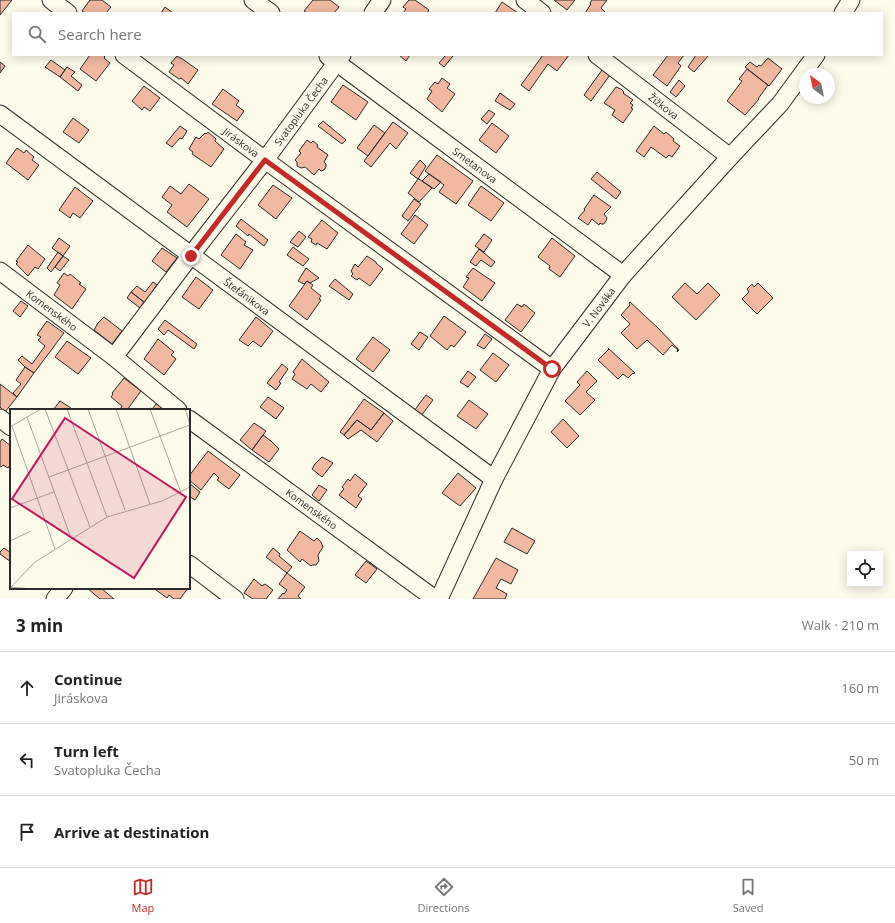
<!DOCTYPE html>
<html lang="en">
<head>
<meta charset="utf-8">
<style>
  :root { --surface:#fff; --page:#f6f6f6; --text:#222; --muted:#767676; --line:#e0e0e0; --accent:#c62828 }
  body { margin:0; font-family:"Open Sans",sans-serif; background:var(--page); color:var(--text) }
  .controls { position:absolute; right:12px; bottom:12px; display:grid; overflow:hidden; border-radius:0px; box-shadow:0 2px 10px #0003 }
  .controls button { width:36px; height:36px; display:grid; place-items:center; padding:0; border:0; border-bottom:1px solid var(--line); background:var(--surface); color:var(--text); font:20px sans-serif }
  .compass { position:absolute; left:799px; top:68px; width:36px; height:36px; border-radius:50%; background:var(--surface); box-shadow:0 2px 10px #0003; rotate:327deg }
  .stop { position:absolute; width:12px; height:12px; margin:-9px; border:3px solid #c62828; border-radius:50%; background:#fff }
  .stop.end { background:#c62828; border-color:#fff; box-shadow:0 1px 4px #0008 }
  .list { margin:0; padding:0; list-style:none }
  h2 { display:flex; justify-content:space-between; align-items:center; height:52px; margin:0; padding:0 16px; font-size:17px }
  h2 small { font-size:13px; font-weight:400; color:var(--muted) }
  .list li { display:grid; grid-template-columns:26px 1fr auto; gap:12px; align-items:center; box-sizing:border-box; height:72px; padding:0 16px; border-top:1px solid var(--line) }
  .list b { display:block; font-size:15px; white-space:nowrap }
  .list p { margin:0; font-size:13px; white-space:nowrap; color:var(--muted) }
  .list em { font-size:13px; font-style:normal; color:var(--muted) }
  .icon { flex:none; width:22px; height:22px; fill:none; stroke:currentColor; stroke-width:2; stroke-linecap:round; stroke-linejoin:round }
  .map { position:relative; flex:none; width:895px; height:599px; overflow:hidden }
  .search { position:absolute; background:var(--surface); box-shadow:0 2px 10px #0003; left:12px; right:12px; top:12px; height:44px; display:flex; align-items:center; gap:10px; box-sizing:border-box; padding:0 14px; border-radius:0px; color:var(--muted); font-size:15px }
  .sheet { height:268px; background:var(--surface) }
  nav { display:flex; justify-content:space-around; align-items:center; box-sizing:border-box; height:56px; border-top:1px solid var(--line); background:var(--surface); font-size:11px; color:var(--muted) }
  nav a { display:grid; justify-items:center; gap:2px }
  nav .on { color:var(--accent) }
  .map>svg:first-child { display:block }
  .building { fill:#f2b8a0; stroke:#2b2b2b }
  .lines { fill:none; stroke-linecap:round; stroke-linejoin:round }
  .minor-casing { stroke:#2b2b2b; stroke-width:19 }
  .minor { stroke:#fdfbea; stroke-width:17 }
  .route { stroke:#c62828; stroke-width:5 }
  .labels { text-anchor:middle; stroke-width:3; stroke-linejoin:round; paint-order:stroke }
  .street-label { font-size:10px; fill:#2b2b2b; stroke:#fdfbea }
  .inset-road { fill:none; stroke:#a9a89e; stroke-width:1 }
  .view { fill:#c2185b; fill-opacity:0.15; stroke:#c2185b; stroke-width:2 }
  .inset-edge { fill:none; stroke:#2b2b2b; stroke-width:2 }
</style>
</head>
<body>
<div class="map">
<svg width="895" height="599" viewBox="0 0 895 599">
  <rect width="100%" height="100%" fill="#fdfbea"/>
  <path class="building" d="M0,0H12L0,15Z
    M90,0H102L111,7L106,13H85L82,11Z
    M313,0H330L339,7L334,13H307L304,11Z
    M409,0H415L429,10L427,13H403L406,9L403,7Z
    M554,0H575L567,10Z
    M592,0H607L601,8L606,13H585L591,4L590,3Z
    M502,2L518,13H495Z
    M165,7L173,13H161Z
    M90,55H103L105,57L104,58L110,63L96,81L80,69Z
    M399,55H410L406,61Z
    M446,55H451L453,56L444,67L439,63Z
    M543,55H569L557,71L548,64L529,91L521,85Z
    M668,55H684L678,63L681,66L667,86L653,75Z
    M696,55H709L694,72L688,67Z
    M177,56L180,58H181L198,70L188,84L181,78L179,79L169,72L174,65L171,63Z
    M768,58L782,69L769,86L745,67L750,62L757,67L759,65L761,66Z
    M51,60L65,70L60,77L45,67Z
    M0,62L5,66L0,73Z
    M67,67L75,72L71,76L82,85L78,91L60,77Z
    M747,69L768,85L758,99H759L745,115L727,101L742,81L739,79Z
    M602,70L610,75L591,101L584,95Z
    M442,78L450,84L447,88L455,94L442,112L427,99L432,91L429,89L435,82L438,84Z
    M679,80L685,86L676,97L670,92Z
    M343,85L368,102L356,120L331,102Z
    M144,86L160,98L150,111L144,107L142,110L132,101Z
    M616,87L621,89L624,92L623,93L633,100L630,103L633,105L631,108L633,109L623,123L612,115L615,110L604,103Z
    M223,89L239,101L236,105L244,111L237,121L212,104Z
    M500,93L515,104L510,110L495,101Z
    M489,110L495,114L487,124L481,119Z
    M73,118L89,130L79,143L63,132Z
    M323,121L346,140L342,144L318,126Z
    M393,122L408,133L396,149L390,143L371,167L364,161Z
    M492,123L509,136L496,153L479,140Z
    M374,125L385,133L368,156L357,148Z
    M180,126L187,131L182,139L180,138L172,147L166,143Z
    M654,126L664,134L666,132L674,139L673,141L680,146L672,157L669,155L666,158L651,147L644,157L636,151Z
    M208,132L216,139L215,141L224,149L211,167L192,154L193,152L189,149L196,137L199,139L205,133L206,134Z
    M307,140L311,143L313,141L318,145L317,147L328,155L324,162L326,164V167L324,170L321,171L319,169L314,175L305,167L301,168L297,166V162L295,160L301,153L299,151Z
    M17,148L24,153L26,150L34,157L32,160L39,165L28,180L6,163Z
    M437,155L473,181L456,204L439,192L444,185L425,171Z
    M420,160L426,166L418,179L410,173Z
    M597,172L621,192L616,199L591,179Z
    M429,174L441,182L434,189L422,181Z
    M418,179H419L432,188L419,202L408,193Z
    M189,184L209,199L187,227L167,212L172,205L162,197L170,186L181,194Z
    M273,185L292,198L276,219L258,205Z
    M481,186L504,203L491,221L468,205Z
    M75,187L93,201L80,218L73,213L70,218L59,210Z
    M594,195L611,207L604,214L607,218L606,221L604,224H601L600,223L599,225L592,219L588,225L578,218L585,210L584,209Z
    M414,199L421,204L408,221L402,216Z
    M415,215L428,225L414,244L401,234Z
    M241,219L268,240L264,246L249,234L248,236L236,226Z
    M322,220L338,233L327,249L317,243L316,245L311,242L312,239L308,237Z
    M299,231L306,237L298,247L290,242Z
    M236,234L246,242L244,245L253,250L240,269L221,255Z
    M484,234L492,240L484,252L475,246Z
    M59,238L70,246L63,256L52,248Z
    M552,238L575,256L560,277L549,269L550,266L538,257Z
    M28,245L45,259L38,269L35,267L28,276L16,264L18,262L16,261Z
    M293,247L309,259L303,266L287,255Z
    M162,248L177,258L166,272L152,261Z
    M479,249L495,262L491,267L481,260L476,266L470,262Z
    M58,252L63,256L51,272L47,268Z
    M63,256L69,260L60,271L55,267Z
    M367,256L376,262V263L383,269L370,286L359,278L357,280L351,276L353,274L351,271L355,264L358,267Z
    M306,268L319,278L310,283L307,281L304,284L298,281Z
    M473,268L495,283L482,301L463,287L469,278L466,277Z
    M64,273L68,276L70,274L81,283L79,284L86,289L72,309L54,295L60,285L57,283Z
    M196,277L213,290L199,309L182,297Z
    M335,279L353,294L349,300L329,286Z
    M307,281L313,285L311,288L321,296L319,299L321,300L307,320L289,306Z
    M153,282L157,285L145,303L131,292L137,286L145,292Z
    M685,283L697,294L708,283L720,295L696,320L672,297Z
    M758,283L773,298L757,314L742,299L749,292L747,289L752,284L754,287Z
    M131,292L144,302L140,308L127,298Z
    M21,301L28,306L20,317L13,311Z
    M630,302L658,328L679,350L677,352V351L678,350L672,345L663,355L647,340L637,349L621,333L630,324L621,315L630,305L629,303Z
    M517,304L522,307L524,304L535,313L521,332L505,320Z
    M444,316L466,332L454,347L451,345L447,350L430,336Z
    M104,317L122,331L112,344L94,330L98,323Z
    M256,317L273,331L261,347L253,341L248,346L239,340Z
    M165,320L197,344L194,349L168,330L164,335L158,329Z
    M47,321L64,333L34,373L25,367L18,360L22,356L32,364L45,346L38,340L41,337L37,335Z
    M420,332L428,337L419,350L411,344Z
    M485,334L492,339L484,349L477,345Z
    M373,337L390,350L373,372L356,359Z
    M158,339L174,352L171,355L176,359L164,375L144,359Z
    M67,341L91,358L78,374L55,357Z
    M608,348L635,373L634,374L633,373L628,378L623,374L618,379L598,360L609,349Z
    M493,353L509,365L496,382L480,370Z
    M302,359L329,382L321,392L311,384L307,389L292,379L295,374L293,372Z
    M282,364L288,369L279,382L281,383L276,390L267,383Z
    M25,367L34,373L17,397L13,393L21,384L16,380Z
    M468,371L476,377L468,387L460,382Z
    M587,371L597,381L586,392L595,400L580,415L565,401L580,385L577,382Z
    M124,378L141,391L127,410H124L121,408L122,406L111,397L113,394L112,393Z
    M0,384L17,397L5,412L0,407Z
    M426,395L433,400L421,416L414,411Z
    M268,397L284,408L276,419L260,407Z
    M364,399L384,413L371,430L357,420L344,435L340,432Z
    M469,400L488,414L476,429L457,416Z
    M60,401L71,408L69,410H53Z
    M157,403L167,410H148L150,408L152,409Z
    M384,413L393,421L377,442L361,430L348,439L344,435L357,420L371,430Z
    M563,419L579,436L567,448L551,432Z
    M254,423L266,431L252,450L240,440Z
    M263,435L271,441L279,449L269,462L252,450Z
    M2,439L11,446V464L8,468L3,465L1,467L0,466V442Z
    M208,451L240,475L229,489L217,480L219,478L214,473L201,490L189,480V476Z
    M322,457L333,463L322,477L312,469L315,464Z
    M458,473L476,488L460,506L442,493Z
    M355,474L367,484L358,496L362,499L356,508L339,495L344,489L342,487L348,479L350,481Z
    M189,483L200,492L195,500L189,496Z
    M319,485L327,490L319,501L312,495Z
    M512,528L535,541L527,554L504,542Z
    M300,531L314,541L317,538L321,542L323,547L318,555L319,561L316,565H312L311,566L302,559L300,562L287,550Z
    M4,548L11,553V562L0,554V552Z
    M273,548L280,554L279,556L292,567L287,573L266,557Z
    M496,558L518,570L511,584L501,579L496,588L507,594L505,599H473Z
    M366,561L377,569L366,583L355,575Z
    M287,573L305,587L298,596L301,599H278L283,593L284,594L287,590L279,584Z
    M254,579L262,586L265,584L273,590L266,599H253L244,593Z
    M87,588H101L114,599H100Z
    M157,588H188L180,599H174L169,595L167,598L156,590Z"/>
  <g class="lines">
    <g class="minor-casing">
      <g id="minor">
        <path d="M51,0L68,13"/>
        <path d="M253,0L271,13"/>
        <path d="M525,0L542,13"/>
        <path d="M373,13L382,0"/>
        <path d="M843,13L851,0"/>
        <path id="s1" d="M124,55L265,160L552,369"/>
        <path id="s2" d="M597,55L730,157"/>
        <path id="s3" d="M328,56L623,275"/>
        <path id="s4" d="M0,114L494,479"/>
        <path id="s5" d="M0,271L114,357L178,410"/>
        <path id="s6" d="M114,357L191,255L265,160L342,55"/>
        <path d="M0,418L11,427"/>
        <path id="s7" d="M189,419L435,599"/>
        <path d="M189,564L235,599"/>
        <path d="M55,599L64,588"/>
        <path id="s8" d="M439,599L494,479L552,369L623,275L730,157L780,104L816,55"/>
      </g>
    </g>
    <use href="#minor" class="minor"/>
  </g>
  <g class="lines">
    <path class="route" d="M191,256L265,160L552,369"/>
  </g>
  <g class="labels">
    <g class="street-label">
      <text dy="4" stroke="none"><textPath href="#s2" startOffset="84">Žižkova</textPath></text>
      <text dy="4" stroke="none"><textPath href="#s6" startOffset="309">Svatopluka Čecha</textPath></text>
      <text dy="4" stroke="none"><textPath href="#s1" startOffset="146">Jiráskova</textPath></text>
      <text dy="4" stroke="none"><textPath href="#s3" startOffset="183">Smetanova</textPath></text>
      <text dy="4" stroke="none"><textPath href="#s4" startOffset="307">Štefánikova</textPath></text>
      <text dy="4" stroke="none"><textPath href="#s8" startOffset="334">V. Nováka</textPath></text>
      <text dy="4" stroke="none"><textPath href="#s5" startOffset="65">Komenského</textPath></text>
      <text dy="4" stroke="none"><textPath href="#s7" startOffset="152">Komenského</textPath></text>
    </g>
  </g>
  <g transform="translate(10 409)">
    <rect width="180" height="180" fill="#fdfbea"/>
    <path class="inset-road" d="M35,0L80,118M57,0L97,108M78,0L115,101M106,0L140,95M140,0L171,84M175,0L180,15M17,8L61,129M2,17L45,140M0,18L31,0M39,68L180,16M0,99L44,83M0,132L21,122M0,175L1,178L25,153L97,108L152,92L180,78M0,178L23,180"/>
    <path class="view" d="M55,9L176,88L124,169L2,90Z"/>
    <rect width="180" height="180" class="inset-edge"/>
  </g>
</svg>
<div class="controls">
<button><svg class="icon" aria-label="locate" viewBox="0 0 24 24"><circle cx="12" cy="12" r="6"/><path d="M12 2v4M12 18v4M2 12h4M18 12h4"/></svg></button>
</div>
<svg class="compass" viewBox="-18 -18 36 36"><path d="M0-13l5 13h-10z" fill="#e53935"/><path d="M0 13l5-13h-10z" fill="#767676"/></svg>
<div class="stop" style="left:552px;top:369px"></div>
<div class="stop end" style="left:191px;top:256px"></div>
<div class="search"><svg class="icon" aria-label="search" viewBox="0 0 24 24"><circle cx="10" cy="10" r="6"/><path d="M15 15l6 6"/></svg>Search here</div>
</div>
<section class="sheet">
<h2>3 min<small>Walk · 210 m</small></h2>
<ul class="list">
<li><svg class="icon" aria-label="ahead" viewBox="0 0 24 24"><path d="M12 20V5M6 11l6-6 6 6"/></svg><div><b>Continue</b><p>Jiráskova</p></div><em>160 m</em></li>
<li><svg class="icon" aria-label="left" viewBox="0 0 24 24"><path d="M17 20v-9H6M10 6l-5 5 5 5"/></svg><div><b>Turn left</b><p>Svatopluka Čecha</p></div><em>50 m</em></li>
<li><svg class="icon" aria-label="arrive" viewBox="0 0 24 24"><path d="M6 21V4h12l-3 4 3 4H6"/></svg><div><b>Arrive at destination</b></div></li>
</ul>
</section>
<nav>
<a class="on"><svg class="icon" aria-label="map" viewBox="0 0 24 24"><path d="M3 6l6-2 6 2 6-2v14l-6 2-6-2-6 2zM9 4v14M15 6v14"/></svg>Map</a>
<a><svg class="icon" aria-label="directions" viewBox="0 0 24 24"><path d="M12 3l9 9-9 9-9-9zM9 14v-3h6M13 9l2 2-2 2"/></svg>Directions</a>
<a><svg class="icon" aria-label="saved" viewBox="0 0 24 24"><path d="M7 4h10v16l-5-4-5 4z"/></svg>Saved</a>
</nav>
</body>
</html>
